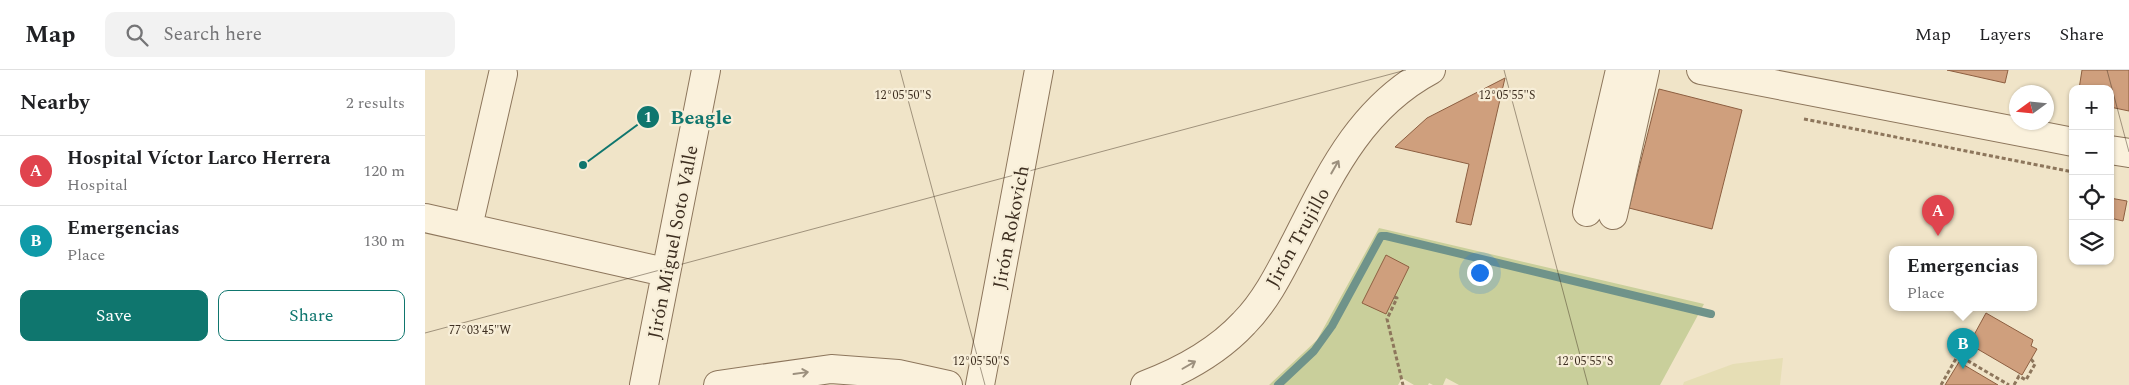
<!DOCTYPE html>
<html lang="en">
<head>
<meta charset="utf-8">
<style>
  :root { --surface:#fff; --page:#f2f2f2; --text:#202124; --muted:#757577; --line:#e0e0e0; --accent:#0f766e }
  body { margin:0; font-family:Spectral,serif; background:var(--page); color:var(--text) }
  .controls { position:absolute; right:15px; top:15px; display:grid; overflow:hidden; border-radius:10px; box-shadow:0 1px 4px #0004 }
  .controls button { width:45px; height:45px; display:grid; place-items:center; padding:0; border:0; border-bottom:1px solid var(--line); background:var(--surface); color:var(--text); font:25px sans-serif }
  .compass { position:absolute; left:1584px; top:15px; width:45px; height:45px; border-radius:50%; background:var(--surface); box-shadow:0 1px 4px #0004; rotate:255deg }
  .you { position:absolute; left:1054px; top:202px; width:18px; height:18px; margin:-12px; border:4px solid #fff; border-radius:50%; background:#1a73e8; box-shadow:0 0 0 8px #1a73e833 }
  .badge { display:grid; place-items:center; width:32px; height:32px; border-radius:50%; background:var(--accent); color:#fff; font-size:16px; font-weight:700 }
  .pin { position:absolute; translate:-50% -41px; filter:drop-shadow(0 1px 2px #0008) }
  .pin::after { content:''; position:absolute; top:26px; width:18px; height:15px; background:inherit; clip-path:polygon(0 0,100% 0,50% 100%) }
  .popup { position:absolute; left:1464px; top:176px; width:148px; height:65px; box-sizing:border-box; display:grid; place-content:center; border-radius:10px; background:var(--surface); filter:drop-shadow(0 1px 4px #0005); font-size:16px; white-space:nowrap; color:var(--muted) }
  .popup b { font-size:19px; color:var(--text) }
  .popup::after { content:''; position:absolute; left:50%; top:100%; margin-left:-10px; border:10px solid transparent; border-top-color:var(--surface) }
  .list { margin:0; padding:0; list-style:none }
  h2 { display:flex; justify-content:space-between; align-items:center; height:65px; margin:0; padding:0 20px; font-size:21px }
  h2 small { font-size:16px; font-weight:400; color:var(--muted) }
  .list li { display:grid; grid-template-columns:32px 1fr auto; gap:15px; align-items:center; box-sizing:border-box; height:70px; padding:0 20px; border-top:1px solid var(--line) }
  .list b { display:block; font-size:19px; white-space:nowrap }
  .list p { margin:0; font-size:16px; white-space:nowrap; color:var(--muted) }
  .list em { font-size:16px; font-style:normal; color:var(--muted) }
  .actions { display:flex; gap:10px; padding:15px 20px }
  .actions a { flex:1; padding:11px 0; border:1px solid var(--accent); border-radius:10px; text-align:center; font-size:18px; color:var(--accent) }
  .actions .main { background:var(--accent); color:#fff }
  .icon { flex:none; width:28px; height:28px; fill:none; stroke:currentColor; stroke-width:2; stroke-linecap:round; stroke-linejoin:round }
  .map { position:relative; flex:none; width:1704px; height:315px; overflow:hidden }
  header { display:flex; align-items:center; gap:30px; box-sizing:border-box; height:70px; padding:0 25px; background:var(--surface); border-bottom:1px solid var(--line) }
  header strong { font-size:24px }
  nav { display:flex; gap:28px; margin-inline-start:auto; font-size:18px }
  .search { width:350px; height:45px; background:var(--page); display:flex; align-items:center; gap:12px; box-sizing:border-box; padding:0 18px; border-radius:10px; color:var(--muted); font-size:19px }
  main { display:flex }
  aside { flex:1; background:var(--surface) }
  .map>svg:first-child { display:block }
  .farmland { fill:#e6deb5 }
  .green { fill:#c9cf9b }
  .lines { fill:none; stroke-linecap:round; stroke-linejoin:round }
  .stream { stroke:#6f938a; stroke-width:8 }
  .building { fill:#cf9f7d; stroke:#8d5f41 }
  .minor-casing { stroke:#8d765c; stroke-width:30 }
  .path { stroke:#8d765c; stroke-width:3; stroke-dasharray:4 2.5; stroke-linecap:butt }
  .minor { stroke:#faf1dc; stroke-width:28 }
  .oneway { stroke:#9c907e }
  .ticks { fill:none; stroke:#3d2e20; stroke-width:1; stroke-opacity:0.45 }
  .labels { text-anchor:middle; stroke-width:4.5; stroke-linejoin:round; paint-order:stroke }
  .street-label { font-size:19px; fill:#3d2e20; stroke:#f7eed8 }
  .ticks-label { font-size:12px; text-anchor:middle; fill:#3d2e20; stroke:#f7eed8; stroke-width:4.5; stroke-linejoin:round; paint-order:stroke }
  .leader { fill:none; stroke:#0f766e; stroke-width:2 }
  .callout-dot { fill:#0f766e; stroke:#f7eed8; stroke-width:2 }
  .mark-label { font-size:15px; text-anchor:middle; font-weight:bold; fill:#fff }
  .callout-label { font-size:20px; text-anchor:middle; font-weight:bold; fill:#0f766e; stroke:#f7eed8; stroke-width:4.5; stroke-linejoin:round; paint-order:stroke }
</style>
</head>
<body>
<header>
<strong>Map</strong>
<div class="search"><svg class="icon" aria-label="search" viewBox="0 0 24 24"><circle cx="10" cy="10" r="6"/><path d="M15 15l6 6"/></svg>Search here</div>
<nav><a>Map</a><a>Layers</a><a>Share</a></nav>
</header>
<main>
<aside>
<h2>Nearby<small>2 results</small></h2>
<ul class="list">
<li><span class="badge" style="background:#e0444e">A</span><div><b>Hospital Víctor Larco Herrera</b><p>Hospital</p></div><em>120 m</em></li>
<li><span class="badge" style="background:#0f9aa8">B</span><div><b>Emergencias</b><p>Place</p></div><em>130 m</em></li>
</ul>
<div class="actions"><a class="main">Save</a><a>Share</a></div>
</aside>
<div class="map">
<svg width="1704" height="315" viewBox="0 0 1704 315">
  <rect width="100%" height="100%" fill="#f0e4c8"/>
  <path class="farmland" d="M1358,288L1355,315H1258L1259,312L1308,294Z"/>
  <path class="green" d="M954,158L1279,234L1235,315H1034L1021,308L1018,315H1008L1004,313L1003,315H989L977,308L973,315H844L892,270Z"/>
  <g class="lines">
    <path class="stream" d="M853,315L889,281L907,256L956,166H961L1286,244"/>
  </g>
  <path class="building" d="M1522,0H1583L1580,13Z
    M1657,0H1704V41L1685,37V19H1654Z
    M1080,8L1046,155L1031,152L1044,94L970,77L1002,48Z
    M1234,19L1317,40L1287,159L1204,138Z
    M1685,128L1702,131L1698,151L1685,148Z
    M961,185L984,197L961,244L937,233Z
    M1561,243L1608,270L1606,276L1612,279L1597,305L1544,274Z
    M1534,292L1573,315H1520Z"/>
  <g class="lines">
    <g class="minor-casing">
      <path id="minor" d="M1276,0L1648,72
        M1685,80L1704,83
        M1162,142L1195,0
        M1188,145L1220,0
        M0,148L240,202
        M43,157L78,4
        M219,315L281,0
        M293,315L406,299L473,304L523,315
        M555,315L614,0
        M720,315C757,301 792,282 819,253C841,231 856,200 870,173C905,104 935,38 1006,0"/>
    </g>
    <path class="path" d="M1379,49L1648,102
      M969,227L972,228L962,249L978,315
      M1516,315L1533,285L1584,315
      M1589,315L1594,306L1601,310L1610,294L1606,289"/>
    <use href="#minor" class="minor"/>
  </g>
  <defs><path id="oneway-shaft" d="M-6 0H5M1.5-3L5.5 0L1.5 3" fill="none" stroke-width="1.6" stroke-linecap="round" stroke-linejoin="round" transform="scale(1.25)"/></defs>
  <g class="oneway">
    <use href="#oneway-shaft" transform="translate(910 97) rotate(-60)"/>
    <use href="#oneway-shaft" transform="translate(764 295) rotate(-30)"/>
    <use href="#oneway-shaft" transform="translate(376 303) rotate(-8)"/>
  </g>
  <path class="ticks" d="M475,0L560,315M1079,0L1163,315M1682,0L1704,82M0,263L981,0"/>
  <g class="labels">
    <g class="street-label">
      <text transform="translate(585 157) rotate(-79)" y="7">Jirón Rokovich</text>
      <text transform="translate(872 167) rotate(-61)" y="7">Jirón Trujillo</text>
      <text transform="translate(247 172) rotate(-79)" y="7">Jirón Miguel Soto Valle</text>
    </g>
  </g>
  <g class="ticks-label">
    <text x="478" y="29">12°05'50"S</text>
    <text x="1082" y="29">12°05'55"S</text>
    <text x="55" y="264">77°03'45"W</text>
    <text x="556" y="295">12°05'50"S</text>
    <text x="1160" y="295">12°05'55"S</text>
  </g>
  <path class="leader" d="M158 95L223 47"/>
  <g class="callout-dot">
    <circle cx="158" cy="95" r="5"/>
    <circle cx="223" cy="47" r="12"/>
  </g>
  <g class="mark-label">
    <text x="223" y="52">1</text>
  </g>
  <g class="callout-label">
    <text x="276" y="54">Beagle</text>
  </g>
</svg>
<div class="controls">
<button>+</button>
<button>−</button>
<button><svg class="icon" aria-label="locate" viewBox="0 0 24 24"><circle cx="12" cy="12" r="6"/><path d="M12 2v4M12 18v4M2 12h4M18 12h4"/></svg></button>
<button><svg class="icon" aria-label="layers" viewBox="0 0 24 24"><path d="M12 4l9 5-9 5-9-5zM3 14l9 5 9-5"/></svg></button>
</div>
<svg class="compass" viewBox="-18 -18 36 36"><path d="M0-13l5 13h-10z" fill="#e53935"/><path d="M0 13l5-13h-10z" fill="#757577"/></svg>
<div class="you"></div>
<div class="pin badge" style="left:1513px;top:166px;background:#e0444e">A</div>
<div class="pin badge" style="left:1538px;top:299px;background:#0f9aa8">B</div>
<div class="popup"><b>Emergencias</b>Place</div>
</div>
</main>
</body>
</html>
